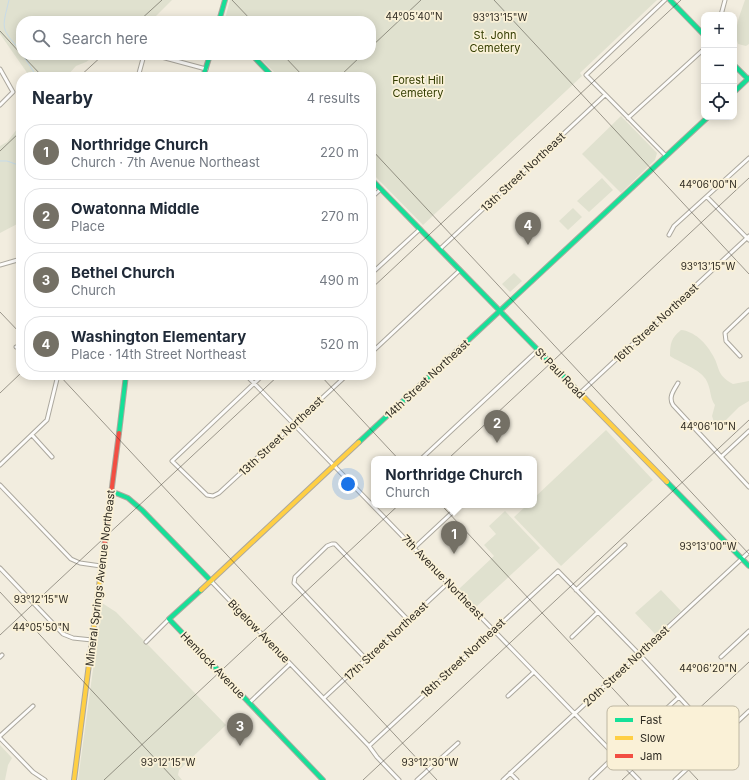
<!DOCTYPE html>
<html lang="en">
<head>
<meta charset="utf-8">
<style>
  :root { --surface:#fff; --page:#f2f2f3; --text:#1f2937; --muted:#747a83; --line:#e0e1e3; --accent:#747065 }
  body { margin:0; font-family:Inter,sans-serif; background:var(--page); color:var(--text) }
  .controls { position:absolute; right:12px; top:12px; display:grid; overflow:hidden; border-radius:8px; box-shadow:0 2px 10px #0003 }
  .controls button { width:36px; height:36px; display:grid; place-items:center; padding:0; border:0; border-bottom:1px solid var(--line); background:var(--surface); color:var(--text); font:20px sans-serif }
  .you { position:absolute; left:348px; top:484px; width:14px; height:14px; margin:-10px; border:3px solid #fff; border-radius:50%; background:#1a73e8; box-shadow:0 0 0 6px #1a73e833 }
  .badge { display:grid; place-items:center; width:26px; height:26px; border-radius:50%; background:var(--accent); color:#fff; font-size:13px; font-weight:700 }
  .pin { position:absolute; translate:-50% -33px; filter:drop-shadow(0 1px 2px #0008) }
  .pin::after { content:''; position:absolute; top:21px; width:14px; height:12px; background:inherit; clip-path:polygon(0 0,100% 0,50% 100%) }
  .popup { position:absolute; left:371px; top:456px; width:166px; height:52px; box-sizing:border-box; display:grid; place-content:center; border-radius:8px; background:var(--surface); filter:drop-shadow(0 1px 3px #0005); font-size:13px; white-space:nowrap; color:var(--muted) }
  .popup b { font-size:15px; color:var(--text) }
  .popup::after { content:''; position:absolute; left:50%; top:100%; margin-left:-8px; border:8px solid transparent; border-top-color:var(--surface) }
  .list { margin:0; padding:0; list-style:none }
  h2 { display:flex; justify-content:space-between; align-items:center; height:52px; margin:0; padding:0 16px; font-size:17px }
  h2 small { font-size:13px; font-weight:400; color:var(--muted) }
  .list li { display:grid; grid-template-columns:26px 1fr auto; gap:12px; align-items:center; box-sizing:border-box; height:56px; margin:0 8px 8px; padding:0 8px; border:1px solid var(--line); border-radius:16px }
  .list b { display:block; font-size:15px; white-space:nowrap }
  .list p { margin:0; font-size:13px; white-space:nowrap; color:var(--muted) }
  .list em { font-size:13px; font-style:normal; color:var(--muted) }
  .icon { flex:none; width:22px; height:22px; fill:none; stroke:currentColor; stroke-width:2; stroke-linecap:round; stroke-linejoin:round }
  .map { position:relative; flex:none; width:749px; height:780px; overflow:hidden }
  .search { position:absolute; background:var(--surface); box-shadow:0 2px 10px #0003; left:16px; top:16px; width:360px; height:44px; display:flex; align-items:center; gap:10px; box-sizing:border-box; padding:0 14px; border-radius:16px; color:var(--muted); font-size:15px }
  .panel { position:absolute; background:var(--surface); box-shadow:0 2px 10px #0003; left:16px; top:72px; width:360px; height:308px; border-radius:16px }
  .map>svg:first-child { display:block }
  .green { fill:#e0e1cf }
  .lines { fill:none; stroke-linecap:round; stroke-linejoin:round }
  .stream { stroke:#c7dbe8; stroke-width:1 }
  .street-casing { stroke:#aca89e; stroke-width:5 }
  .fast-casing { stroke:#aca89e; stroke-width:6 }
  .slow-casing { stroke:#aca89e; stroke-width:6 }
  .jam-casing { stroke:#aca89e; stroke-width:6 }
  .street { stroke:#fdfcfa; stroke-width:3 }
  .fast { stroke:#16e098; stroke-width:4 }
  .slow { stroke:#ffcf43; stroke-width:4 }
  .jam { stroke:#f24e42; stroke-width:4 }
  .ticks { fill:none; stroke:#302c23; stroke-width:1; stroke-opacity:0.45 }
  .labels { text-anchor:middle; stroke-width:3.5; stroke-linejoin:round; paint-order:stroke }
  .park-label { font-size:11px; fill:#333d01; stroke:#faf1d7 }
  .street-label { font-size:11px; fill:#302c23; stroke:#faf1d7 }
  .key { fill:#faf1d7; stroke:#bdb6a1; stroke-width:1 }
  .key-label { font-size:11px; fill:#302c23 }
  .ticks-label { font-size:10px; text-anchor:middle; fill:#302c23; stroke:#faf1d7; stroke-width:3.5; stroke-linejoin:round; paint-order:stroke }
</style>
</head>
<body>
<div class="map">
<svg width="749" height="780" viewBox="0 0 749 780">
  <rect width="100%" height="100%" fill="#f2eddf"/>
  <path class="green" d="M0,0H172L151,21H21V55H96L86,62L76,66L66,77H30L0,34Z
    M230,0H657L580,73L582,76L423,225L371,172V77H279L257,55H371V21H226L225,19Z
    M745,0H749V44L746,46L738,44C733,29 740,15 745,0Z
    M621,116L657,153L655,160L621,193L582,154Z
    M21,124V222L0,233V146L7,142Z
    M602,178L613,190L589,212L577,201Z
    M573,208L582,217L568,230L559,221Z
    M514,273L522,281L510,292L502,284Z
    M681,330C694,331 706,343 712,354C721,368 715,374 733,384L749,381V401L739,407L721,425L714,422L712,416L715,405C710,398 711,391 708,384C704,370 682,364 670,356C670,344 671,338 681,330Z
    M606,430L653,480L561,566L514,517L527,505H534V498Z
    M505,511L540,548L476,607L459,589L494,556L484,545L496,534L489,526Z
    M661,590L681,611L656,635L635,613Z
    M102,603L116,612L226,725L179,770L178,775L182,780H78Z
    M0,745L12,758L8,765L5,780H0Z"/>
  <g class="lines">
    <path class="stream" d="M9,0C2,29 0,28 21,51
      M23,55L37,77
      M0,161H7L21,166"/>
    <g class="street-casing">
      <path id="street" d="M665,0L586,75L666,156
        M721,15L725,0
        M154,55L206,69
        M0,69L13,92L0,105
        M138,77L144,55
        M628,118L704,49
        M707,197L749,240
        M371,198L381,189
        M669,235L674,226L749,158
        M440,249L605,95
        M0,265L21,259
        M371,274L420,229
        M16,347L21,346
        M371,353L460,270
        M740,356L726,341L725,333L749,310
        M246,375L639,780
        M263,375L172,461L207,495L213,496L219,493L347,375
        M678,383C674,390 668,397 673,405L749,487
        M580,393L749,236
        M32,435L52,457
        M721,457L749,431
        M421,459L538,350
        M0,465L47,420L58,375
        M0,485L71,559L80,563L101,566
        M414,548L457,508
        M0,568L63,634L73,638L92,640
        M211,581L369,746L377,757L399,780
        M576,590L625,545
        M572,637L598,612
        M146,642L169,619
        M0,657L2,655
        M721,657L749,631
        M366,659L294,583L295,577L327,546L332,544H335L408,620
        M508,696L534,672
        M324,698L448,583
        M249,703L290,664
        M654,720L679,697
        M0,736L33,706
        M0,738L33,772L45,780
        M369,746L558,571L639,654L718,739
        M510,773L517,780
        M591,779L615,756
        M417,780L458,743
        M503,780L749,552
        M675,780L749,711"/>
    </g>
    <g class="fast-casing">
      <path id="fast" d="M670,0L704,35
        M219,21L225,0
        M252,55L273,77
        M734,65L748,79
        M203,77L210,55
        M734,92L749,78
        M371,179L580,393
        M119,433L126,375
        M359,442L708,117
        M667,482L749,566
        M111,491L128,498L142,510L211,581
        M201,590L169,619L323,780"/>
    </g>
    <g class="slow-casing">
      <path id="slow" d="M580,393L667,482
        M201,590L359,442
        M74,780L101,571"/>
    </g>
    <g class="jam-casing">
      <path id="jam" d="M101,571L119,433"/>
    </g>
    <use href="#street" class="street"/>
    <use href="#fast" class="fast"/>
    <use href="#slow" class="slow"/>
    <use href="#jam" class="jam"/>
  </g>
  <path class="ticks" d="M232,0L252,21M494,0L749,274M139,21L162,0M0,31L21,54M371,47L421,0M22,55L43,77M283,55L304,77M79,77L103,55M339,77L362,55M371,149L749,554M0,151L21,131M371,289L681,0M0,312L21,334M59,375L437,780M320,375L698,780M0,393L21,373M0,592L175,780M0,635L279,375M104,780L749,178M363,780L749,420M622,780L749,662"/>
  <g class="labels">
    <g class="park-label">
      <text x="495" y="39">St. John<tspan x="495" dy="13">Cemetery</tspan></text>
      <text x="418" y="84">Forest Hill<tspan x="418" dy="13">Cemetery</tspan></text>
    </g>
    <g class="street-label">
      <text transform="translate(523 172) rotate(-43)" y="4">13th Street Northeast</text>
      <text transform="translate(656 323) rotate(-43)" y="4">16th Street Northeast</text>
      <text transform="translate(560 373) rotate(46)" y="4">St Paul Road</text>
      <text transform="translate(427 379) rotate(-43)" y="4">14th Street Northeast</text>
      <text transform="translate(281 436) rotate(-43)" y="4">13th Street Northeast</text>
      <text transform="translate(443 577) rotate(46)" y="4">7th Avenue Northeast</text>
      <text transform="translate(100 578) rotate(-83)" y="4">Mineral Springs Avenue Northeast</text>
      <text transform="translate(259 631) rotate(46)" y="4">Bigelow Avenue</text>
      <text transform="translate(386 641) rotate(-43)" y="4">17th Street Northeast</text>
      <text transform="translate(463 658) rotate(-43)" y="4">18th Street Northeast</text>
      <text transform="translate(213 665) rotate(46)" y="4">Hemlock Avenue</text>
      <text transform="translate(626 666) rotate(-43)" y="4">20th Street Northeast</text>
    </g>
  </g>
  <rect x="607" y="706" width="132" height="64" rx="6" class="key"/>
  <rect x="615" y="718" width="18" height="4" fill="#16e098"/>
  <rect x="615" y="736" width="18" height="4" fill="#ffcf43"/>
  <rect x="615" y="754" width="18" height="4" fill="#f24e42"/>
  <g class="key-label">
    <text x="640" y="724">Fast</text>
    <text x="640" y="742">Slow</text>
    <text x="640" y="760">Jam</text>
  </g>
  <g class="ticks-label">
    <text x="414" y="20">44°05'40"N</text>
    <text x="500" y="21">93°13'15"W</text>
    <text x="708" y="188">44°06'00"N</text>
    <text x="708" y="270">93°13'15"W</text>
    <text x="708" y="430">44°06'10"N</text>
    <text x="708" y="550">93°13'00"W</text>
    <text x="41" y="603">93°12'15"W</text>
    <text x="41" y="631">44°05'50"N</text>
    <text x="708" y="672">44°06'20"N</text>
    <text x="168" y="766">93°12'15"W</text>
    <text x="430" y="766">93°12'30"W</text>
  </g>
</svg>
<div class="controls">
<button>+</button>
<button>−</button>
<button><svg class="icon" aria-label="locate" viewBox="0 0 24 24"><circle cx="12" cy="12" r="6"/><path d="M12 2v4M12 18v4M2 12h4M18 12h4"/></svg></button>
</div>
<div class="you"></div>
<div class="pin badge" style="left:454px;top:554px">1</div>
<div class="popup"><b>Northridge Church</b>Church</div>
<div class="pin badge" style="left:497px;top:443px">2</div>
<div class="pin badge" style="left:240px;top:746px">3</div>
<div class="pin badge" style="left:528px;top:245px">4</div>
<div class="search"><svg class="icon" aria-label="search" viewBox="0 0 24 24"><circle cx="10" cy="10" r="6"/><path d="M15 15l6 6"/></svg>Search here</div>
<section class="panel">
<h2>Nearby<small>4 results</small></h2>
<ul class="list">
<li><span class="badge">1</span><div><b>Northridge Church</b><p>Church · 7th Avenue Northeast</p></div><em>220 m</em></li>
<li><span class="badge">2</span><div><b>Owatonna Middle</b><p>Place</p></div><em>270 m</em></li>
<li><span class="badge">3</span><div><b>Bethel Church</b><p>Church</p></div><em>490 m</em></li>
<li><span class="badge">4</span><div><b>Washington Elementary</b><p>Place · 14th Street Northeast</p></div><em>520 m</em></li>
</ul>
</section>
</div>
</body>
</html>
